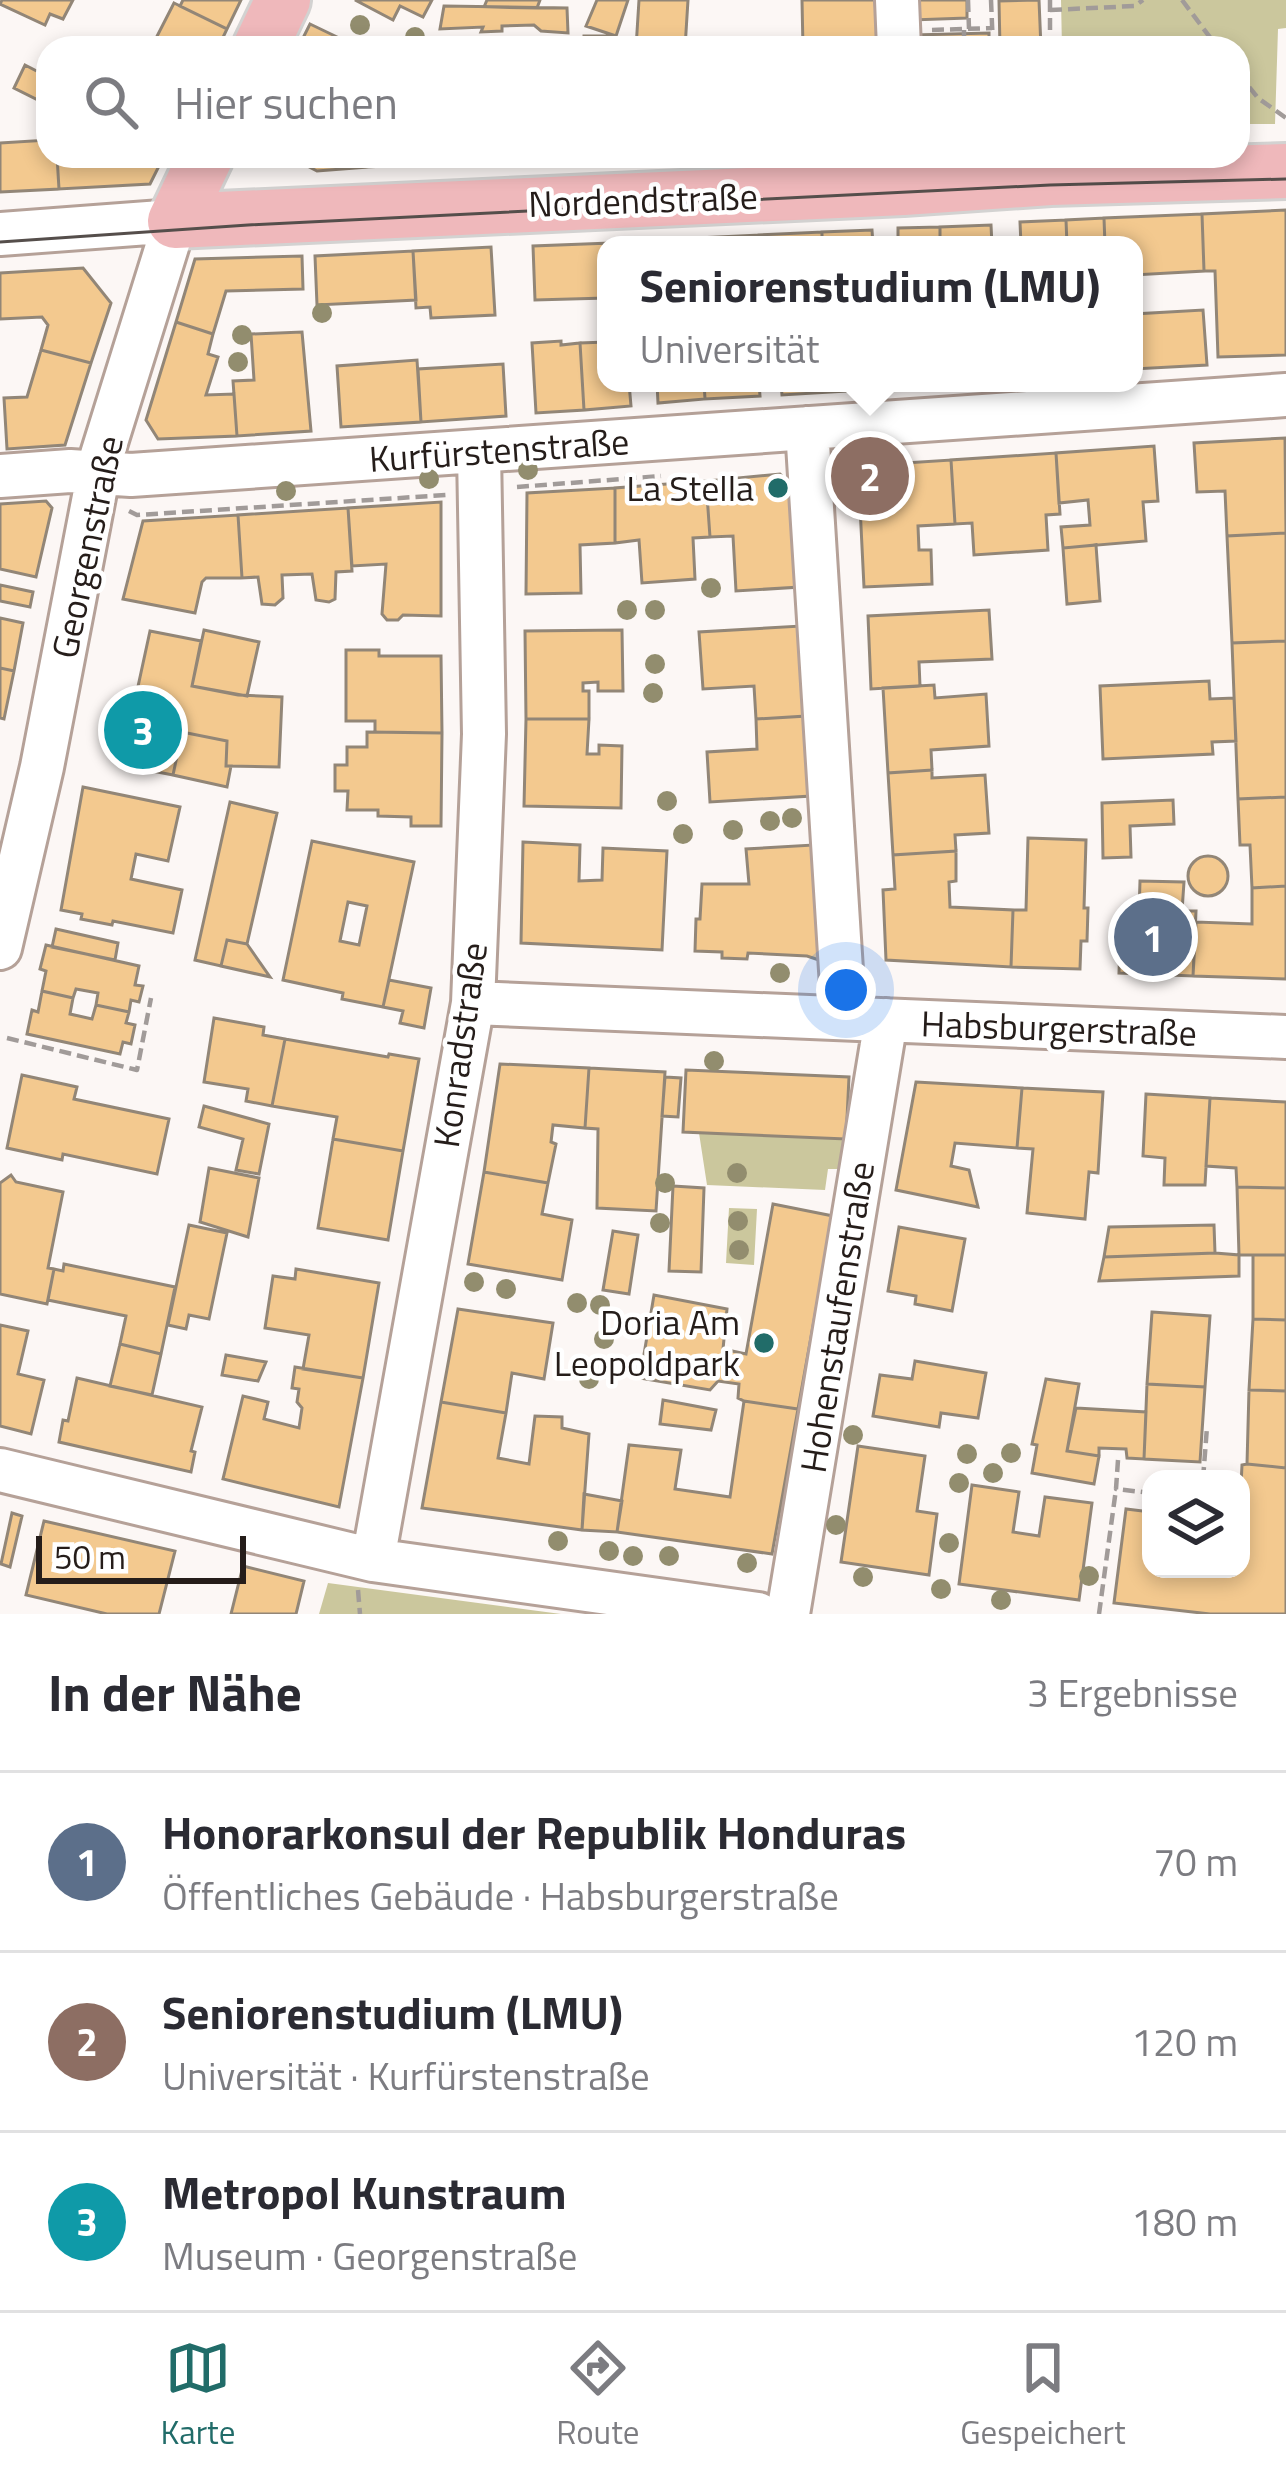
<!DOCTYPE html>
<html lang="de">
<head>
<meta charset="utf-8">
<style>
  :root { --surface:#fff; --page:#f2f2f3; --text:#2b2b33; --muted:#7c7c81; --line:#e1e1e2; --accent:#216c69 }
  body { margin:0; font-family:"Titillium Web",sans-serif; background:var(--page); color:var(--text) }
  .controls { position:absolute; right:36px; bottom:36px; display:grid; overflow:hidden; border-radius:24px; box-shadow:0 6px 18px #0003 }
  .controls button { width:108px; height:108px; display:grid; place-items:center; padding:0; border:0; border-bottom:3px solid var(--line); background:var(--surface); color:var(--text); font:60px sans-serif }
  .scale { position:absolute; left:36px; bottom:30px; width:210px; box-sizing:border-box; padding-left:12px; border:6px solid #251d1a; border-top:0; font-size:33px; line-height:42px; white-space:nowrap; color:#251d1a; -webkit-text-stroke:9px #fff; paint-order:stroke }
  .you { position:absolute; left:846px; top:990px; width:42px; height:42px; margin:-30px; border:9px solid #fff; border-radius:50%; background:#1a73e8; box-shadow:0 0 0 18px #1a73e833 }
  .badge { display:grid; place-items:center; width:78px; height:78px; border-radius:50%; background:var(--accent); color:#fff; font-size:39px; font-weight:700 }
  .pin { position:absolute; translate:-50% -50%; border:6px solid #fff; box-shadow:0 3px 12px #0006 }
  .popup { position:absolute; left:597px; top:236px; width:546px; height:156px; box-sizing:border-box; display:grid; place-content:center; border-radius:24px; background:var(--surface); filter:drop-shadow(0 3px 9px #0005); font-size:39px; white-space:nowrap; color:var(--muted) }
  .popup b { font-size:45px; color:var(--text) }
  .popup::after { content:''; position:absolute; left:50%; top:100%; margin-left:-24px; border:24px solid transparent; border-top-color:var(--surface) }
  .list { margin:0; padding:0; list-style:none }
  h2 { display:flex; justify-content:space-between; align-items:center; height:156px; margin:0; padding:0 48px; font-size:51px }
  h2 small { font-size:39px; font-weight:400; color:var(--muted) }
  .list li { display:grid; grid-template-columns:78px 1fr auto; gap:36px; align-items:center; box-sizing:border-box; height:180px; padding:0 48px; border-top:3px solid var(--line) }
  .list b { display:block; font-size:45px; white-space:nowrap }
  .list p { margin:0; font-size:39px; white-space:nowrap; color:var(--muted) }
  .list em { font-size:39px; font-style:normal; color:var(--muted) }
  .icon { flex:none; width:66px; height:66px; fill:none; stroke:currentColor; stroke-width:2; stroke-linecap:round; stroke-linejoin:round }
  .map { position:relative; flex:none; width:1286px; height:1614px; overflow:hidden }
  .search { position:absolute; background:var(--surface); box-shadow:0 6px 18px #0003; left:36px; right:36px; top:36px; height:132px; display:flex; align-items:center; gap:30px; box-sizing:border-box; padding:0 42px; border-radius:36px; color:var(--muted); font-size:45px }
  .sheet { height:696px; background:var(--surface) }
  nav { display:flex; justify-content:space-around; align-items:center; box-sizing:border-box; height:168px; border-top:3px solid var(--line); background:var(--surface); font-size:33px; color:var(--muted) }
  nav a { display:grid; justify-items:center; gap:6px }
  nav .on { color:var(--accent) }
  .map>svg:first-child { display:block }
  .green { fill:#cbc79d }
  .building { fill:#f3c98f; stroke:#928677; stroke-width:3; fill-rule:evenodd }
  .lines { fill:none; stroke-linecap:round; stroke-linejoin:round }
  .minor-casing { stroke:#b5a198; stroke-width:48 }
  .major-casing { stroke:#d3d2d1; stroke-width:60 }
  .path { stroke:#a19b99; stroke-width:4.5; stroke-dasharray:12 6; stroke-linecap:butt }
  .minor { stroke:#fff; stroke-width:42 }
  .major { stroke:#efb8bb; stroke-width:54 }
  .tram { stroke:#554e4b; stroke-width:3 }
  .tree { fill:#928d6e }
  .poi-dot { fill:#216c69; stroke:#fff; stroke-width:4.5 }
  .labels { text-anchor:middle; stroke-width:9; stroke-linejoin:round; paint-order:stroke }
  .street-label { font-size:36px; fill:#251d1a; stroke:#fff }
  .poi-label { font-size:36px; fill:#251d1a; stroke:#fff; text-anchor:end }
</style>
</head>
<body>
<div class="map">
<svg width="1286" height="1614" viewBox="0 0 1286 1614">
  <rect width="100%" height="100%" fill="#fcf7f5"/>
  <path class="green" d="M1061,0H1286V28L1278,29L1275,124H1238V48H1062Z
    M699,1133L846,1139L841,1169H828L825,1190L707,1185Z
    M729,1208L757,1209L754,1265L726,1263Z
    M328,1583L561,1614H319Z"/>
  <path class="building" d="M2,0H73L63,19L50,14L45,25L0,4Z
    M183,0H241L227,29L180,6Z
    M355,0H432L423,17L400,6L393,20Z
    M487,0H540L537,8L484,7Z
    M597,0H628L616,36L586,26Z
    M639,0H688L685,48H636Z
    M802,0H875L878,48H803Z
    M912,0H967V18L912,20Z
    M1039,0L1041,48H1000L999,1Z
    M174,3L227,29L218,48H151Z
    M444,6L567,8L568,33L541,31L534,25L502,26V31L481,32L483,27L440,29Z
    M310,24L360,48H298Z
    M989,33V48H914V35Z
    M584,36H616V48H584Z
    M25,65L48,77V105L14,88Z
    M48,140V156H57L59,189L0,192V143Z
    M57,156H164L150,184L59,189Z
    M288,156H367V167L317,171Z
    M367,156H426V164L367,167Z
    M426,156H573V158L426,164Z
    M1286,210V355L1218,357L1215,271H1204L1202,214Z
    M1202,214L1204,271L1134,275V245H1105L1104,218Z
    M1104,218L1105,245H1067L1066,220Z
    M1066,220L1067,245H1021L1020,222Z
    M991,225L992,245H940V227Z
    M940,227V245H898V228Z
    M872,230L873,245H822V232Z
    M822,232V245H759V235Z
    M759,235V245H698V238Z
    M611,243L606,245V298L535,300L533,246Z
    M491,247L495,315L431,318L430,307L416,308L413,251Z
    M413,251L416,300L317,305L315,256Z
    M302,256L303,289L226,291L213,334L176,322L195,259Z
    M83,268L111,303L91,363L41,350L48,325L42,317L0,319V273Z
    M1203,310L1207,365L1134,369V314Z
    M176,322L213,334L208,354L218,357L206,395L234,394L237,436L158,439L146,420Z
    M302,332L311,431L237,436L233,381L254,380L251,334Z
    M561,341V345L580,343L584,410L536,413L532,343Z
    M606,342V383H629L631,406L584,410L580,343Z
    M41,350L91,363L65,445L7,449L4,398L27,397Z
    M417,360L421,422L341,427L337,366Z
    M503,364L506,416L421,422L418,369Z
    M657,383H704L705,399L658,403Z
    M704,383H759L760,396L705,399Z
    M781,383H878L879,389L782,395Z
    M1285,438L1286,533L1227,536L1225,491L1197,492L1194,443Z
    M1154,446L1158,501L1143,502L1146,541L1063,548L1061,527L1090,525L1088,500L1059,503L1056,453Z
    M1056,453L1060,514L1046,515L1048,550L974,555L972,523L955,524L951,460Z
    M951,460L955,524L918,526L919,550H931L932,584L864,587L858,466Z
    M780,474L792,485L800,587L736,591L733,536L710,537L706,481Z
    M706,481L710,537L693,538L695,579L642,583L639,540L615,543V488Z
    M615,488V543L580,545L581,593L526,594L527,493Z
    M46,501L52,508L36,577L0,569V504Z
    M441,502V616L403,615L398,620H387L382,614L386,564L352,566L348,508Z
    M348,508L352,571L336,572L335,599L329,602L316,600L312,574L282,575L283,598L275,605L262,604L258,577L242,578L238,515Z
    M238,515L242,578H206L202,582L195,613L123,599L143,521Z
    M1286,533V641L1232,643L1227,536Z
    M1096,545L1100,601L1067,604L1063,548Z
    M0,585L33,592L30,607L0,601Z
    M989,610L992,659L919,662L920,686L871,689L868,616Z
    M0,618L23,623L14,671L0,668Z
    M801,626L806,716L756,719L754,686L703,689L699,632Z
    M204,630L259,642L247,696L192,686Z
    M622,630L623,691H598V682L583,683V691H589V719H526L525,631Z
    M150,631L201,641L192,686L238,695L282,697L279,767L226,766L227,741L182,732L173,775L121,765Z
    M1286,641V797L1238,799L1232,643Z
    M346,650H379V656H441L442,733L375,732V721H346Z
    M0,668L14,671L4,719L0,718Z
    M1209,681L1210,699L1234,698L1236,741L1212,742L1213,754L1103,759L1100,686Z
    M934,685L935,698L986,694L989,746L931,750L932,770L888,773L883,688Z
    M806,716L811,796L710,802L707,752L757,749L756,719Z
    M526,719H589L587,754H599V745L622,746L621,808L524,806Z
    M182,732L227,741L226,766H231L227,787L173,775Z
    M367,732L442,733L441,826H411V817L378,816V810H347L348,791H335V765H347V747H367Z
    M932,770V778L985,775L989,833L955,835L956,851L893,855L888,773Z
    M83,787L180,807L168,861L136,854L131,879L182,890L173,933L113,921L112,925L81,919L82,914L61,910Z
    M1286,797V886L1252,888L1250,845H1240L1238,799Z
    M1173,800L1174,824L1130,826L1131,857L1103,858L1102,803Z
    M230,802L277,813L247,944L227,940L221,966L195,960Z
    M1028,838L1086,840L1084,908H1088L1087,941H1081L1080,969L1011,967L1013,910H1026Z
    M312,841L414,862L383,1007L342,999L343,993L283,980ZM348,902L367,906L359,945L340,941Z
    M523,842L580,845L579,881L602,880L603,848L667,851L662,950L521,943Z
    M813,845L824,957L819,960L807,956L748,953L747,959L722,958V952L695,951L696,919H700L702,884H749L746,849Z
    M956,851V881L949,882L950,907L1013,910L1011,967L886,960L883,890L895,889L893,855Z
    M1188 876a20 20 0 1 1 40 0a20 20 0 1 1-40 0Z
    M1140,881L1184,882L1182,911H1196L1193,976L1119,973L1121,913H1139Z
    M1286,886V979L1193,976L1196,922L1252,924V888Z
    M56,929L118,943L115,960L52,947Z
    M227,940L247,944L270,977L221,966Z
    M46,945L139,966L135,985L143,986L139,1002L131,1000L129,1012L96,1005L98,993L76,989L73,998L42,991L46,971L40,969Z
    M389,980L431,988L424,1028L400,1023L403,1011L383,1007Z
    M42,991L73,998L70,1014L92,1019L96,1005L129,1012L126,1023L135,1025L131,1044L123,1042L120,1054L27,1034L32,1010L38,1012Z
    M214,1018L264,1027L263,1035L285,1039L272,1106L246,1101L248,1089L204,1082Z
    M285,1039L388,1057L389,1054L419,1059L403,1151L333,1139L337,1117L272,1106Z
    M500,1064L589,1068L585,1128L553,1125L551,1142L556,1144L548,1183L484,1172Z
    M589,1068L665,1072L656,1211L597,1208L598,1129L585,1128Z
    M686,1070L849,1077L846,1139L683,1132Z
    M22,1075L77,1087L74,1099L169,1119L157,1174L63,1154L62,1160L7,1148Z
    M665,1077L681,1078L678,1117L662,1116Z
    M916,1082L1022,1088L1017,1148L955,1143L951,1166L969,1170L978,1207L896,1190Z
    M1022,1088L1103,1092L1098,1173L1089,1172L1085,1219L1027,1213L1033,1149L1017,1148Z
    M1146,1094L1210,1098L1205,1185H1164L1165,1158L1143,1156Z
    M1210,1098L1286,1102V1188L1237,1187L1236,1168L1206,1166Z
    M204,1106L269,1124L259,1174L236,1170L243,1139L199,1127Z
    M333,1139L403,1151L388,1240L318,1228Z
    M209,1168L259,1178L248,1237L200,1222Z
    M484,1172L548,1183L542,1214L572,1220L562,1280L468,1264Z
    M11,1175L16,1182L63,1192L48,1268L54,1269L47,1304L0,1294V1183Z
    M673,1186L704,1188L701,1272L669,1271Z
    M1237,1187L1286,1188V1255H1239Z
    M773,1204L833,1216L798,1409L744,1401L738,1398L739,1384L718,1381L710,1390L640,1378L654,1295L727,1309L723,1349L746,1354Z
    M189,1225L227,1233L209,1319L189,1315L186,1329L168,1325Z
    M1214,1225L1215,1253L1104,1257L1109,1227Z
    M899,1227L965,1239L952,1311L915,1304L916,1296L888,1291Z
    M613,1231L638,1235L629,1294L603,1290Z
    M1215,1253L1239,1255V1276L1099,1281L1104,1257Z
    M1253,1255H1286V1320L1253,1319Z
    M64,1264L175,1287L161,1354L120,1344L126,1316L48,1300L54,1269L63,1271Z
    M296,1269L379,1283L363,1378L303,1369L309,1335L265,1328L273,1276L295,1279Z
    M458,1309L553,1323L544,1379L512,1373L506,1413L441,1402Z
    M1152,1312L1210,1316L1205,1387L1147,1384Z
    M1253,1319L1286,1320V1391L1249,1390Z
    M0,1325L28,1331L18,1374L44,1380L31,1434L0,1426Z
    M120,1344L161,1354L152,1395L110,1386Z
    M226,1355L266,1362L258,1381L222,1375Z
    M915,1361L986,1373L978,1418L941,1413L939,1427L873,1416L880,1375L912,1379Z
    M295,1367L363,1378L339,1507L223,1479L243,1396L268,1402L264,1419L299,1428L302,1408L297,1402L299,1389L292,1388Z
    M77,1378L202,1407L191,1451L195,1452L191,1472L59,1442L63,1420L68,1421Z
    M1046,1379L1079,1384L1067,1451L1099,1456L1094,1484L1032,1473L1037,1445L1032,1444Z
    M1147,1384L1205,1387L1200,1462L1144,1459Z
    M1249,1390L1286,1391V1468L1247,1464Z
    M663,1400L716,1410L711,1430L660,1424Z
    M744,1401L798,1409L772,1554L617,1532L629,1445L681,1450L675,1489L730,1497Z
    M441,1402L506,1413L498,1458L529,1464L535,1416L562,1417V1428L589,1434L582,1530L422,1508Z
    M1076,1408L1146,1412L1144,1459L1127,1458L1126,1449L1099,1448V1456L1067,1451Z
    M858,1446L925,1456L917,1511L937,1514L929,1575L841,1562Z
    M1247,1464L1286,1468V1614H1210L1114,1603L1126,1509L1151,1512V1569H1241V1485L1242,1465Z
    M972,1485L1019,1492L1013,1532L1039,1536L1045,1497L1092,1503L1079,1600L959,1584Z
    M584,1494L622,1501L617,1532L582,1530Z
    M12,1513L22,1516L10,1567L1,1564Z
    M44,1521L175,1551L159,1614H107L26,1595Z
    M243,1566L304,1581L296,1614H231Z"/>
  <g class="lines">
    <g class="minor-casing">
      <path id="minor" d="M897,0L899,48
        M0,234L175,221L102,455L42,767L0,948
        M807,428L844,1018
        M0,476L70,471L131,475L1286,395
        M473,1003L1286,1037
        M0,1470L373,1560L758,1614
        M373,1560L473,1003L484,734L479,452
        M788,1614L886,1020"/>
    </g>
    <g class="major-casing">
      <path id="major" d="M260,48L283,0
        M206,156L175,221L903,188L1050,178L1286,171"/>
    </g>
    <path class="path" d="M968,0L969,29
      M991,0L993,48
      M1050,0V48
      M1182,0L1218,48
      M1050,10L1135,6L1143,0
      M932,30L992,28
      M964,30V48
      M1238,73L1258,98L1286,118
      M517,487L661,476
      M129,511L137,515L446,495
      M7,1038L137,1070L151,998
      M1118,1460L1116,1489L1151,1493
      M1203,1479L1207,1427
      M358,1590L360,1614
      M1099,1614L1116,1489"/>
    <use href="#minor" class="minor"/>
    <use href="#major" class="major"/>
    <path class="tram" d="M0,242L248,225L1050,185L1286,179"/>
  </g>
  <g class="tree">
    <circle cx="360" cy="25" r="10"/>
    <circle cx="415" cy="37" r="10"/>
    <circle cx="322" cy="313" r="10"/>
    <circle cx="242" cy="335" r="10"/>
    <circle cx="238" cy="362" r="10"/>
    <circle cx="528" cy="470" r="10"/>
    <circle cx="429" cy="479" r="10"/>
    <circle cx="286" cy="491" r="10"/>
    <circle cx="711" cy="588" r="10"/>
    <circle cx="627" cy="610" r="10"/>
    <circle cx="655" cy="610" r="10"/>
    <circle cx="655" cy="664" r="10"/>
    <circle cx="653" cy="693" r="10"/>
    <circle cx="667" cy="801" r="10"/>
    <circle cx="792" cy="818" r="10"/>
    <circle cx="770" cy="821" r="10"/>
    <circle cx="733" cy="830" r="10"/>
    <circle cx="683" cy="834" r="10"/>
    <circle cx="780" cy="973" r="10"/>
    <circle cx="714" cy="1061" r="10"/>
    <circle cx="737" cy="1173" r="10"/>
    <circle cx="665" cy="1183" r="10"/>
    <circle cx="738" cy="1221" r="10"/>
    <circle cx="660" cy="1223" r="10"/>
    <circle cx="739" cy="1250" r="10"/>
    <circle cx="474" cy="1282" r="10"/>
    <circle cx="506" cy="1289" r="10"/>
    <circle cx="577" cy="1303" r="10"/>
    <circle cx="600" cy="1305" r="10"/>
    <circle cx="604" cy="1339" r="10"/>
    <circle cx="589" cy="1379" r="10"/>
    <circle cx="853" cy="1435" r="10"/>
    <circle cx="1011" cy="1453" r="10"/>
    <circle cx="967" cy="1454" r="10"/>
    <circle cx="993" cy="1473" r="10"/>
    <circle cx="959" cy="1483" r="10"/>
    <circle cx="836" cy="1525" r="10"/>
    <circle cx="558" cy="1541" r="10"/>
    <circle cx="949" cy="1543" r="10"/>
    <circle cx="609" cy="1551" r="10"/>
    <circle cx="633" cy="1556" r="10"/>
    <circle cx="669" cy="1556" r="10"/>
    <circle cx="747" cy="1563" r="10"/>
    <circle cx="1089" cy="1576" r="10"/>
    <circle cx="863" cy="1577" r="10"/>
    <circle cx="941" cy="1589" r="10"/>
    <circle cx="1001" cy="1600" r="10"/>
  </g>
  <g class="poi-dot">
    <circle cx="778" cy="488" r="12"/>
    <circle cx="764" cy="1343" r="12"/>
  </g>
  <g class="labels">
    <g class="street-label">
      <text transform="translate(643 200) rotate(-2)" y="13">Nordendstraße</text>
      <text transform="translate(499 450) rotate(-4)" y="13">Kurfürstenstraße</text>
      <text transform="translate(87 547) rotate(-78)" y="13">Georgenstraße</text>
      <text transform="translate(1059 1028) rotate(2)" y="13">Habsburgerstraße</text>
      <text transform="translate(460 1045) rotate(-82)" y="13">Konradstraße</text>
      <text transform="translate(837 1317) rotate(-81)" y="13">Hohenstaufenstraße</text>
    </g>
    <g class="poi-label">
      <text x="754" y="501">La Stella</text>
      <text x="740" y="1335">Doria Am<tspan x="740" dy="41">Leopoldpark</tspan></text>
    </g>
  </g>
</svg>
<div class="controls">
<button><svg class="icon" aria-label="layers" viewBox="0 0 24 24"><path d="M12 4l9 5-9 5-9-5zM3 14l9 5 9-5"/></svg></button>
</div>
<div class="scale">50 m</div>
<div class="you"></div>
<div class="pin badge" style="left:1153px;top:937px;background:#5c6f8a">1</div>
<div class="pin badge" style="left:870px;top:476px;background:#8d6e63">2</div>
<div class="popup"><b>Seniorenstudium (LMU)</b>Universität</div>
<div class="pin badge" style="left:143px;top:730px;background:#0f9aa8">3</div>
<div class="search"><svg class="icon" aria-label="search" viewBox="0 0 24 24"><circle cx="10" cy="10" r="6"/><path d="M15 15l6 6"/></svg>Hier suchen</div>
</div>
<section class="sheet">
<h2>In der Nähe<small>3 Ergebnisse</small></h2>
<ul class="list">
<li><span class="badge" style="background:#5c6f8a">1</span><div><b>Honorarkonsul der Republik Honduras</b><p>Öffentliches Gebäude · Habsburgerstraße</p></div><em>70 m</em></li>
<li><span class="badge" style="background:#8d6e63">2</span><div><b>Seniorenstudium (LMU)</b><p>Universität · Kurfürstenstraße</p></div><em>120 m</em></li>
<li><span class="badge" style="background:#0f9aa8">3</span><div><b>Metropol Kunstraum</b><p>Museum · Georgenstraße</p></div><em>180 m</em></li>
</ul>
</section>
<nav>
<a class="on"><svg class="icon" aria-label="map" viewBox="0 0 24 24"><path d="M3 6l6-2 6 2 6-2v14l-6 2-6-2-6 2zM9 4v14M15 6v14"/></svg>Karte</a>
<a><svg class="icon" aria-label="directions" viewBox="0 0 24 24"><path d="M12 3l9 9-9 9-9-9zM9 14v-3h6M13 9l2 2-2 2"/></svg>Route</a>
<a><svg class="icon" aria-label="saved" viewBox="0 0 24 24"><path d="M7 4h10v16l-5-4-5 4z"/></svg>Gespeichert</a>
</nav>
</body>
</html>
